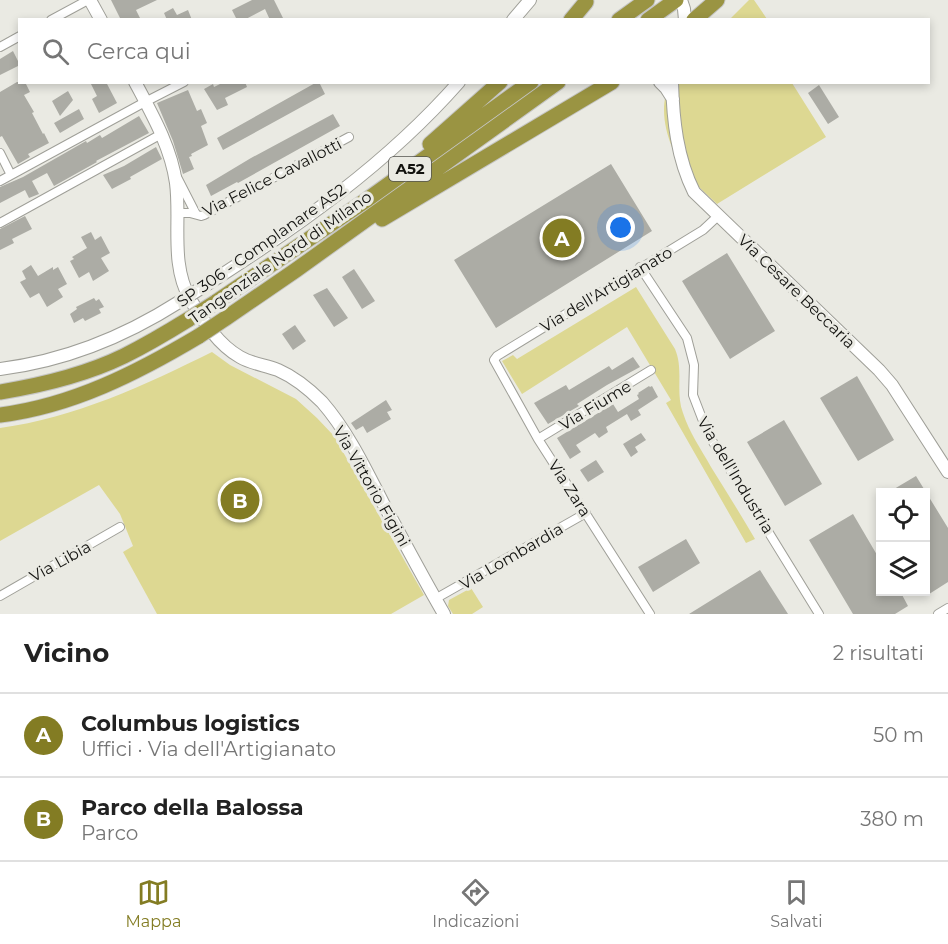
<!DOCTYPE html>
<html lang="it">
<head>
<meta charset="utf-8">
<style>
  :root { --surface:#fff; --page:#f2f2f2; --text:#222; --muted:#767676; --line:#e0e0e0; --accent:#837c23 }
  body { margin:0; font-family:Montserrat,sans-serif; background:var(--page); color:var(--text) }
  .controls { position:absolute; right:18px; bottom:18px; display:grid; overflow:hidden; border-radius:0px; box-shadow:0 3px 9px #0003 }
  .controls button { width:54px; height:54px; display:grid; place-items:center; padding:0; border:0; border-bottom:2px solid var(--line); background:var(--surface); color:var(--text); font:30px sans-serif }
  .you { position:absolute; left:621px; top:228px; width:21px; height:21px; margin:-15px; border:4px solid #fff; border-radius:50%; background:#1a73e8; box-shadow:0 0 0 9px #1a73e833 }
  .badge { display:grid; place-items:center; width:39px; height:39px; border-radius:50%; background:var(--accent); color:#fff; font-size:20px; font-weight:700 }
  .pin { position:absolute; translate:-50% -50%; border:3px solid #fff; box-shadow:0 2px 6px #0006 }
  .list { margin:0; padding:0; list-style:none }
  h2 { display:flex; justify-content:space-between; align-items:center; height:78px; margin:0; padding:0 24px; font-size:26px }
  h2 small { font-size:20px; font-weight:400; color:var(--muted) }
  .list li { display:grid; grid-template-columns:39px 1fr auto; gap:18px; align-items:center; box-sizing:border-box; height:84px; padding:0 24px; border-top:2px solid var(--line) }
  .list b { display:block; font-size:22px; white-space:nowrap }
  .list p { margin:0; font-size:20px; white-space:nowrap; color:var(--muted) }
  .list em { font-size:20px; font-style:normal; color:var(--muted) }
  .icon { flex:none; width:33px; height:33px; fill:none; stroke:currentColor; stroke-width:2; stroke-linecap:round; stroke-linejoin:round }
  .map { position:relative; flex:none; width:948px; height:614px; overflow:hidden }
  .search { position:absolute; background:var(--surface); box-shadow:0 3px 9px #0003; left:18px; right:18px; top:18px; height:66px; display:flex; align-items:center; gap:15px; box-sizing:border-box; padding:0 21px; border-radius:0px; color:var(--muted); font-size:22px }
  .sheet { height:246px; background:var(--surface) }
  nav { display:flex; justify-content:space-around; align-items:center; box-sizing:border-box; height:84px; border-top:2px solid var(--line); background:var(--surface); font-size:16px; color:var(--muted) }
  nav a { display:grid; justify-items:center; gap:3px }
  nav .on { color:var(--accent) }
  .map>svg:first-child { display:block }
  .green { fill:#ddd892 }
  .building { fill:#acaca5 }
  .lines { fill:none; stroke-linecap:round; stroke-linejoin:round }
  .street-casing { stroke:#9f9f98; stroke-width:10 }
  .secondary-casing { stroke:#9f9f98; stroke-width:14 }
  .highway-casing { stroke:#c6c6c5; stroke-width:17 }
  .street { stroke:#fff; stroke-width:8 }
  .secondary { stroke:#fff; stroke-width:12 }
  .highway { stroke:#9a9442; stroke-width:15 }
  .secondary-bridge-casing { stroke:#9f9f98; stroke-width:14; stroke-linecap:butt }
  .highway-bridge-casing { stroke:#c6c6c5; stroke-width:17; stroke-linecap:butt }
  .secondary-bridge { stroke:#fff; stroke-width:12 }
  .highway-bridge { stroke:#9a9442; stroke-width:15 }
  .labels { text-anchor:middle; stroke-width:6; stroke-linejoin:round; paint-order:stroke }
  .shield { fill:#eaeae3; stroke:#53534f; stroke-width:1.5 }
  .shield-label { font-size:15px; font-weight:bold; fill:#12120f }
  .street-label { font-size:16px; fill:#12120f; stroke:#eaeae3 }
</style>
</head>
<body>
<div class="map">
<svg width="948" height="614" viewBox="0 0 948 614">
  <rect width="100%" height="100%" fill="#eaeae3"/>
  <path class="green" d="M749,0H754L767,19H730Z
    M671,83H792L826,137L717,204C708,195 698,187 690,178C671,155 654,110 671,83Z
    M636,287L675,349C684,370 675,392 683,413C689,432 701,449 711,467C726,491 741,515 755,539L746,543L666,403L671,400L627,327L522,394L502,361L513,355L517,359Z
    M212,352L230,365L296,399L317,418L334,436L424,595L391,614H157L123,552L133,546L120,514L99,485L0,541V428C75,418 145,385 212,352Z
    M471,588L483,607L472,614H453L448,606L449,600Z"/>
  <path class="building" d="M111,0H157L136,10L141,20H121Z
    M252,0H274L284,20H270L265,9L244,20H237L232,10Z
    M173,8L177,15L188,10L192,20H167L164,13Z
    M13,51L20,65L0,75V59Z
    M17,82H25L30,92L24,95L34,112L32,113L43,134L44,133L49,143L28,154L30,157L18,164L2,136L0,137V92Z
    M90,82H106L117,103L99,113L92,99L97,96Z
    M224,82H245L247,87L225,98L228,105L217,110L204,89L213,84L214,87Z
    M317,82H319L325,94L223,150L217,138Z
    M819,85L839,117L828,124L808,93Z
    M188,90L197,111L201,109L207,123L201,126L208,145L191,154L192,156L189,157L194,169L183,174L173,141L157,103Z
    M68,91L73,100L60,116L52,101Z
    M79,109L84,119L60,133L54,123Z
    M333,114L340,126L238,183L237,182L211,196L206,185L251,158Z
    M139,116L149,133L96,161L97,162L54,186L47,173L32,181L39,194L29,198L25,190L0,203V187L23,177L86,141L87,143L100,135L102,138Z
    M156,147L162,159L130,177L131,179L112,189L103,175L124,166Z
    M611,164L652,231L496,328L454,260Z
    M25,216L32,229L12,239L14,243L0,250V229Z
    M91,232L95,240L101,236L110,253L101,258L109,271L93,281L89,272L79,278L70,261L74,259L72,257L87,248L81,237Z
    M727,253L775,331L730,359L682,281Z
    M31,265L38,276L53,267V270L58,267L67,284L58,289L63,297L47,307L39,293L30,298L20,282L26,279L22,271Z
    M354,269L375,301L362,309L342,277Z
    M327,288L348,318L334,327L313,295Z
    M94,298L96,301L99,299L104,307L99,309L101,313L85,321L83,318L74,323L70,314L77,309L76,307Z
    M295,325L306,341L293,350L282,334Z
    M633,357L640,367L607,385L577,404L579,406L548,424L534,403L566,385L569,390L609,366L612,370Z
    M857,376L894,440L858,461L820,398Z
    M649,386L650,387L652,386L658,397L638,410L641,415L631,421L627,414L606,427L608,432L599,438L595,433L576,445L581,452L570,459L557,438L613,404L618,412L639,399L637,395L639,394L638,393Z
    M386,400L392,410L387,412L391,419L367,433L363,426L356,430L351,423Z
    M784,420L822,484L785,506L747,442Z
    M641,433L646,440L635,447L638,452L631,457L623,444Z
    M596,460L604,472L588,482L580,470Z
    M916,476L948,528V582L926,596V492H889Z
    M853,514L880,560V591H900L908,606L895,614H853L809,540Z
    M686,539L700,563L653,592L638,567Z
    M760,570L788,614H689Z"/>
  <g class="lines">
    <g class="street-casing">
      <path id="street" d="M51,20L88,0
        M0,47L20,36
        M0,153L11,175
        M177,177L196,214
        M0,181L145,102L184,82
        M178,213H190L201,216L204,215L349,137
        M0,223L156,137L161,136
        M640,267L687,338L694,365L693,395L708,434L819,614
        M538,439L651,370
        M0,596L120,527
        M435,599L586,513
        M650,614L538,439L494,360L497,356L703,230L718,216
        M938,614L948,608"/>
    </g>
    <g class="secondary-casing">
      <path id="secondary" d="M90,0L101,20
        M681,0L684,9L685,20
        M513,20L530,0
        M135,82C152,114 171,147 176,183C181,222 170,263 190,299C203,320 217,344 240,357C252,364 265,365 278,370C294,377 310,390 322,402C348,432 365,468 383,503C403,540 423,578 444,614
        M660,82L666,88L673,99
        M672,82C673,120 677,158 694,192L879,370L892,385L948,472
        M206,285C297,227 387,164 459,82
        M0,369C65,361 124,337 179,302"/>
    </g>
    <g class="highway-casing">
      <path id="highway" d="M571,20L586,2
        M619,20L647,0
        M648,20L676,0
        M694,20L717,0
        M430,144L500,82
        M382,219L612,82
        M216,302L368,199L531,82
        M226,318L296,270L558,82
        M0,392C43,385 85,375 124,356C146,345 168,332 189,319
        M0,415C72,406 137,373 199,336"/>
    </g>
    <use href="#street" class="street"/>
    <use href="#secondary" class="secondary"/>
    <use href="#highway" class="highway"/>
    <g class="secondary-bridge-casing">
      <path id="secondary-bridge" d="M179,302L206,285"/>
    </g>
    <g class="highway-bridge-casing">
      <path id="highway-bridge" d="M189,319L216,302
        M199,336L226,318"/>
    </g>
    <use href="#secondary-bridge" class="secondary-bridge"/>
    <use href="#highway-bridge" class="highway-bridge"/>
  </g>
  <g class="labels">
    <rect class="shield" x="389" y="157" width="42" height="24" rx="4.5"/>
    <g class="shield-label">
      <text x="410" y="174">A52</text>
    </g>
    <g class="street-label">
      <text transform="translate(272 177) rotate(-27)" y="6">Via Felice Cavallotti</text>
      <text transform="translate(261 245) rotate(-35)" y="6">SP 306 - Complanare A52</text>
      <text transform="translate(280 257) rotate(-35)" y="6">Tangenziale Nord di Milano</text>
      <text transform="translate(606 289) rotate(-31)" y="6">Via dell'Artigianato</text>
      <text transform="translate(797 291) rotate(44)" y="6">Via Cesare Beccaria</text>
      <text transform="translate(595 405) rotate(-31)" y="6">Via Fiume</text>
      <text transform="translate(736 475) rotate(59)" y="6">Via dell'Industria</text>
      <text transform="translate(372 486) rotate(60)" y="6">Via Vittorio Figini</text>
      <text transform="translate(570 488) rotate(57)" y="6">Via Zara</text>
      <text transform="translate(511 556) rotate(-30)" y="6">Via Lombardia</text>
      <text transform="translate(60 561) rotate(-29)" y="6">Via Libia</text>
    </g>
  </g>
</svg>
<div class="controls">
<button><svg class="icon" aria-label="locate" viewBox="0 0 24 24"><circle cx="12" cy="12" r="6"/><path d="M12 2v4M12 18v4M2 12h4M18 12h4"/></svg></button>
<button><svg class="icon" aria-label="layers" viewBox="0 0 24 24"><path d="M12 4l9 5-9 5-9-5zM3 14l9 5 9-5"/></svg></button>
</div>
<div class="you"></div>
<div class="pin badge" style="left:562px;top:238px">A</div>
<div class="pin badge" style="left:240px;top:500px">B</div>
<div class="search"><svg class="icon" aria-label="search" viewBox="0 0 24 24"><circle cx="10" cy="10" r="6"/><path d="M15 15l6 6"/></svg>Cerca qui</div>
</div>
<section class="sheet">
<h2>Vicino<small>2 risultati</small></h2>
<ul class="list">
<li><span class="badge">A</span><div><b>Columbus logistics</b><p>Uffici · Via dell'Artigianato</p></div><em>50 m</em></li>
<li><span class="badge">B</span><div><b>Parco della Balossa</b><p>Parco</p></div><em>380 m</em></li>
</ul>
</section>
<nav>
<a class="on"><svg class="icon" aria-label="map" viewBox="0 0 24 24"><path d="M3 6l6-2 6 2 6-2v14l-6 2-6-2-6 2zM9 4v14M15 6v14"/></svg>Mappa</a>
<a><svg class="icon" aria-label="directions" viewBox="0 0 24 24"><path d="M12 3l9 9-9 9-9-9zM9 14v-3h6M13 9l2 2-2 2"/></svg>Indicazioni</a>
<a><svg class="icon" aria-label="saved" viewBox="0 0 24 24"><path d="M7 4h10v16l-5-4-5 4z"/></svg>Salvati</a>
</nav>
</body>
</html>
